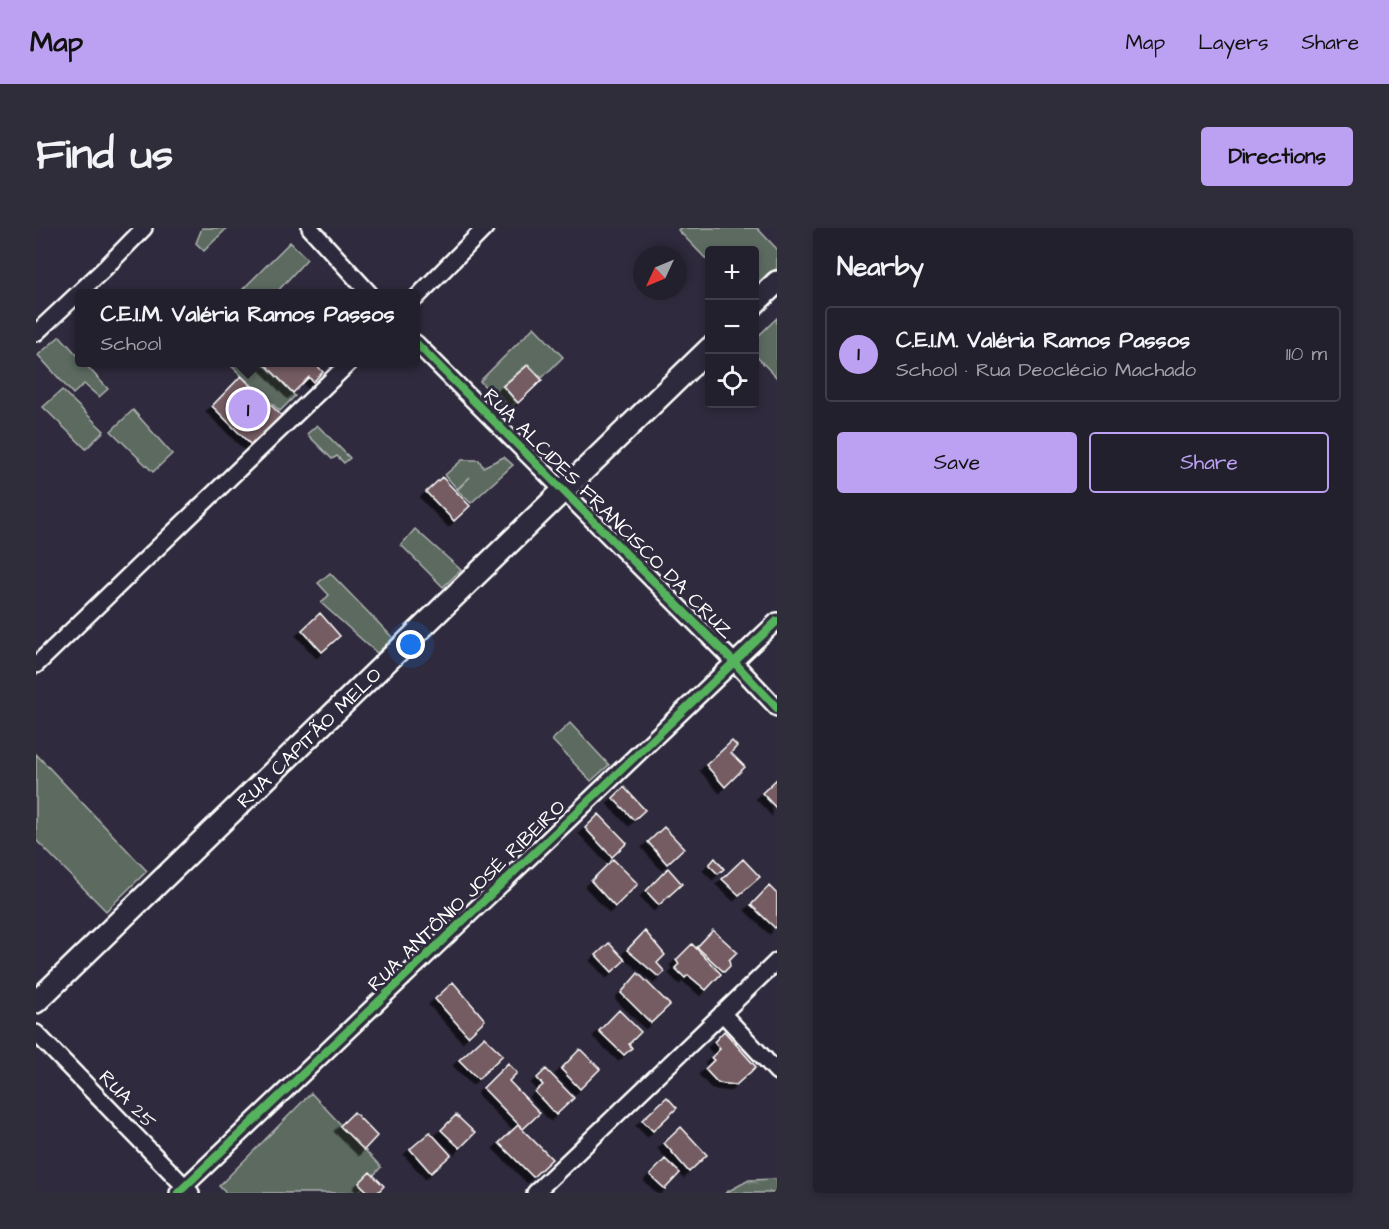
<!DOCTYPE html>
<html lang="en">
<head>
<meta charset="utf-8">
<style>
  :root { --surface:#23202e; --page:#2f2d3a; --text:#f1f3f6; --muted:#a3a3aa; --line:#403e4a; --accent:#bca0f2 }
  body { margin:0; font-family:"Architects Daughter",sans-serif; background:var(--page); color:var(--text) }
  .controls { position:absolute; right:18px; top:18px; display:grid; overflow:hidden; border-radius:6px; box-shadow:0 3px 9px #0003 }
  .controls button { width:54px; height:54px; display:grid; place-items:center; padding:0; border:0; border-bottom:2px solid var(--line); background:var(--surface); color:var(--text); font:30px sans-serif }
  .compass { position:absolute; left:597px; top:18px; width:54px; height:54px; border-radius:50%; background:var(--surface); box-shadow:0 3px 9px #0003; rotate:226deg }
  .you { position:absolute; left:375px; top:417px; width:21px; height:21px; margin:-15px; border:4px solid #fff; border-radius:50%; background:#1a73e8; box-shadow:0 0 0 9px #1a73e833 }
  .badge { display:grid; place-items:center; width:39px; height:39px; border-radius:50%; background:var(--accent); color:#111; font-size:20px; font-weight:700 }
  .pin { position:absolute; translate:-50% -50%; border:3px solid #fff; box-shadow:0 2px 6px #0006 }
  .popup { position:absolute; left:39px; top:61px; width:345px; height:78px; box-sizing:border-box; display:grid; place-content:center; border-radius:6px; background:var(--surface); filter:drop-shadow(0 2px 4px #0005); font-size:20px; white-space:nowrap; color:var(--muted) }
  .popup b { font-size:22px; color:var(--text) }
  .popup::after { content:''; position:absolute; left:50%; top:100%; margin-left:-12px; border:12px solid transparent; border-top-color:var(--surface) }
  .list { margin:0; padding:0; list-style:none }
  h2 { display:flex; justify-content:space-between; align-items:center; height:78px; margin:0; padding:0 24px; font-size:26px }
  h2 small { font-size:20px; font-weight:400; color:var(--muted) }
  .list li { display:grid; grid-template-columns:39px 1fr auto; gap:18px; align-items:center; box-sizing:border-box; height:96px; margin:0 12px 12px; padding:0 12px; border:2px solid var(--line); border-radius:6px }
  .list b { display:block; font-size:22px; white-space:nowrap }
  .list p { margin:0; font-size:20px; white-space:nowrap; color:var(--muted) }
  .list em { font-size:20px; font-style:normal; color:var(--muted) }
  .actions { display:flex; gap:12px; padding:18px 24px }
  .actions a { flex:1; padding:14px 0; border:2px solid var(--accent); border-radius:6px; text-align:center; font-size:21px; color:var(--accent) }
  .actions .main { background:var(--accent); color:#111 }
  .icon { flex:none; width:33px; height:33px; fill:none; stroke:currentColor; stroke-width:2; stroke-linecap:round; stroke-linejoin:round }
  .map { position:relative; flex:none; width:741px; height:965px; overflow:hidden; border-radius:6px }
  header { display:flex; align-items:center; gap:36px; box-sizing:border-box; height:84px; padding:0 30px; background:var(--accent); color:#111 }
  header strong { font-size:28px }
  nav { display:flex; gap:33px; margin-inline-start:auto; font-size:21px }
  .intro { display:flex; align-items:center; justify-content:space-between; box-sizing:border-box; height:144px; padding:0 36px }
  h1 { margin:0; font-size:42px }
  .button { padding:15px 27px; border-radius:6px; background:var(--accent); color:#111; font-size:21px; font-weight:700 }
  main { display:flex; gap:36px; padding:0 36px }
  aside { flex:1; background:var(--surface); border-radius:6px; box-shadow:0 3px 9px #0003 }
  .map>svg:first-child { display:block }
  .grass { fill:#5c6a60; stroke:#aeb4b0; stroke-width:1.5 }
  .forest { fill:url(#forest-firs); stroke:#aeb4b0; stroke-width:1.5 }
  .building { fill:#745c63; stroke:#fff; stroke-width:1.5; filter:url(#shadow) }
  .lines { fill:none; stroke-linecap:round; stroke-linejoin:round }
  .minor-casing { stroke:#fff; stroke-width:20 }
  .secondary-casing { stroke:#fff; stroke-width:26 }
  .minor { stroke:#2f2a3d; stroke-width:15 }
  .secondary { stroke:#2f2a3d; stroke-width:21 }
  .cycleway-casing { stroke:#2f2a3d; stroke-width:11 }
  .cycleway { stroke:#56b35d; stroke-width:8 }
  .labels { text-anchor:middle; stroke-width:6; stroke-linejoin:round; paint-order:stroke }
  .street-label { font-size:20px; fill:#fff; stroke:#2f2a3d }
</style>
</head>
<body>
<header>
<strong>Map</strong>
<nav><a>Map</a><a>Layers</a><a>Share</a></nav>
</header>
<div class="intro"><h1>Find us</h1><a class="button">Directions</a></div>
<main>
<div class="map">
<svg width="741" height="965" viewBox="0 0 741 965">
  <defs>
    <pattern id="forest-firs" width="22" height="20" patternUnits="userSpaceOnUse" patternTransform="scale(1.5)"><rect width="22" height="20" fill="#5c6a60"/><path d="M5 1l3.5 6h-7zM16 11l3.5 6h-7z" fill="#748078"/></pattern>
    <filter id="shadow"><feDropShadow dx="-5.5" dy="5.5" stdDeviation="0" flood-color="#0009"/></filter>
  </defs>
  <rect width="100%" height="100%" fill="#2f2a3d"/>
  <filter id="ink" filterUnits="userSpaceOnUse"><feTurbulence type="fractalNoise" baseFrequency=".0167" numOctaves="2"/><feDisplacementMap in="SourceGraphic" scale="12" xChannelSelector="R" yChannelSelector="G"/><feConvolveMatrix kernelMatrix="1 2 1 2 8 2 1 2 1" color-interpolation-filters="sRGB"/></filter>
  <g filter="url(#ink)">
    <path class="grass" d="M166,0H191L168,23L160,15Z
      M644,0H721L741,21V40L719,61L718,22H674L673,34L642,2Z
      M254,14L271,31L240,65H203Z
      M741,90V150L719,127L718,112Z
      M498,99L527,129L506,150L492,136L466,158L480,175L471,183L444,153Z
      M24,108L44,130V134L48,135L72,161L63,169L48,156L37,166L2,127Z
      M192,135H226L259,168L244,183Z
      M26,162L68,203L50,221L7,179Z
      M97,182L136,226L117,244L75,203Z
      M281,197L314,230L308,235L301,228L296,231L271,206Z
      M468,229L477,237L435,275L421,262L434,249L421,261L409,247L426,232H443L447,239Z
      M379,301L425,342L407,359L365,317Z
      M294,345L357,410L341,425L285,375L293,367L282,355Z
      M534,495L573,537L555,553L516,512Z
      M0,526L111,643L70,683L0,612Z
      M275,865L345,939L322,965H190L183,958Z"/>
    <path class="forest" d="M741,951V965H689L713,952Z"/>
    <path class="building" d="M231,134H278L287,144L277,154L273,149L257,165L229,136Z
      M492,137L506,152L482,175L467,158Z
      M205,148L246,188L216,218L176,178Z
      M406,249L434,278L418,293L390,264Z
      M284,385L304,408L286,424L266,402Z
      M696,513L701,518L695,525L709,539L689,559L670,537Z
      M741,551V581L726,565Z
      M588,559L609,582L598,592L577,570Z
      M563,586L591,615L576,629L549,600Z
      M628,599L648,620L631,636L612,614Z
      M679,630L688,641L682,646L673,637Z
      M577,631L602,656L579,679L555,653Z
      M707,631L724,649L703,667L686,651Z
      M632,640L646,656L623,677L610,663Z
      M733,658L741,666V698L739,700L715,677Z
      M677,702L701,724L693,732L694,738L688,744L661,719Z
      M609,703L629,727L621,735L629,744L623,749L591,722Z
      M573,715L589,732L576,744L560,727Z
      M656,716L685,746L670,762L652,747L649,750L639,740L643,736L640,732Z
      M602,745L634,777L615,795L585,765Z
      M417,754L449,792L432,808L399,771Z
      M583,782L605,804L593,816L596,820L588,827L563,803Z
      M688,803L720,839L700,857L682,855L669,841L678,832L675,830L684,821L678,814Z
      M448,809L467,827L442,851L423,832Z
      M544,821L564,841L544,861L525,841Z
      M472,835L481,845L473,853L504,885L487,901L447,860Z
      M510,841L538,870L520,887L499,864L507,857L501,850Z
      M631,869L641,880L617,903L606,892Z
      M318,884L341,908L328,922L304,898Z
      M420,887L439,905L424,920L405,902Z
      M482,897L516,931L497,949L463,915Z
      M645,899L671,927L653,944L628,915Z
      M394,904L415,927L395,945L374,921Z
      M629,931L644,945L629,961L614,947Z
      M334,944L348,958L341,965H333L323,955Z"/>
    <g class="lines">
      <g class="minor-casing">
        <path id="minor" d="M274,0L334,66
          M380,70L449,0
          M0,105L68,41L108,0
          M380,115L698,434L741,480
          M0,437L314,134
          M686,785L741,844
          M0,805L155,965
          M142,965L741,393
          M499,965L741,733"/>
      </g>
      <g class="secondary-casing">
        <g id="secondary">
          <path d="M718,76L741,54"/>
          <path id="s1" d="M0,774L674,120"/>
        </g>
      </g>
      <use href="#minor" class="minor"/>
      <use href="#secondary" class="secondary"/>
      <g class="cycleway-casing">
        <path id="cycleway" d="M380,115L698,434L741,480
          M142,965L741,393"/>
      </g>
      <use href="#cycleway" class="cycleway"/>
    </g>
  </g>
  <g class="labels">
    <g class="street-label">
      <text transform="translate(573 285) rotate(45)" y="7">RUA ALCIDES FRANCISCO DA CRUZ</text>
      <text dy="7" stroke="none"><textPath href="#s1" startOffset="380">RUA CAPITÃO MELO</textPath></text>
      <text transform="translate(430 667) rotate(-44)" y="7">RUA ANTÔNIO JOSÉ RIBEIRO</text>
      <text transform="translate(92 871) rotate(46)" y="7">RUA 25</text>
    </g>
  </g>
</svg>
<div class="controls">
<button>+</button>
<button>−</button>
<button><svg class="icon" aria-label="locate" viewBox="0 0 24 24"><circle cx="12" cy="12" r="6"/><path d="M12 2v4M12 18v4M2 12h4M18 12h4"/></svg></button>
</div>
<svg class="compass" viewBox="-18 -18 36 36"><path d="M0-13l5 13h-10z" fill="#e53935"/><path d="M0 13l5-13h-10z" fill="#a3a3aa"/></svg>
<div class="you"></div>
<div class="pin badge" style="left:212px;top:181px">1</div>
<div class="popup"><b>C.E.I.M. Valéria Ramos Passos</b>School</div>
</div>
<aside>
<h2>Nearby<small></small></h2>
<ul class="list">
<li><span class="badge">1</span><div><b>C.E.I.M. Valéria Ramos Passos</b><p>School · Rua Deoclécio Machado</p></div><em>110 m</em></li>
</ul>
<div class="actions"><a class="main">Save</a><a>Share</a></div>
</aside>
</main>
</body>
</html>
